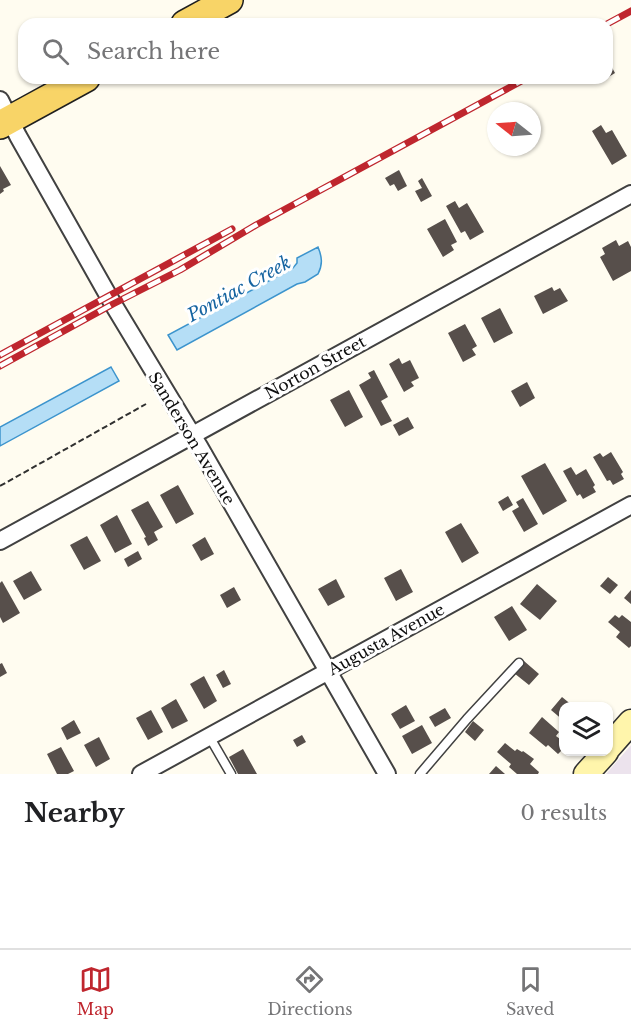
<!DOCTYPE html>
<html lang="en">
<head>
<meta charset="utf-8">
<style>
  :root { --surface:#fff; --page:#f2f2f2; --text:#202124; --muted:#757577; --line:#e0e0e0; --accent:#bf262e }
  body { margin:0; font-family:"Libre Baskerville",serif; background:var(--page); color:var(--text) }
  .controls { position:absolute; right:18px; bottom:18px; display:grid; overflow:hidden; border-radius:12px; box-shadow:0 2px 4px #0004 }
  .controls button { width:54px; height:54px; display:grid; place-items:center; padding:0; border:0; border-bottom:2px solid var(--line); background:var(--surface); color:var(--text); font:30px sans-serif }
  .compass { position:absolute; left:487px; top:102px; width:54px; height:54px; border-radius:50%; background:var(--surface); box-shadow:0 2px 4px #0004; rotate:287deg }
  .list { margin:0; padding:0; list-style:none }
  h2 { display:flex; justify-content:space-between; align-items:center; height:78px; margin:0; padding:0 24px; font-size:26px }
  h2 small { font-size:20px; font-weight:400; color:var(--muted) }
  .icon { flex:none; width:33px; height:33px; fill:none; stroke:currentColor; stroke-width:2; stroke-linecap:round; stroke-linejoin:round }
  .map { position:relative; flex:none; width:631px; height:774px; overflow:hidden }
  .search { position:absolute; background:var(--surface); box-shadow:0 2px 4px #0004; left:18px; right:18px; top:18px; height:66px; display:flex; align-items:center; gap:15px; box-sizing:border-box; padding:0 21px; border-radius:18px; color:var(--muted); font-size:22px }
  .sheet { height:174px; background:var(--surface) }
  nav { display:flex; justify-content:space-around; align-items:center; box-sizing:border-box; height:84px; border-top:2px solid var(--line); background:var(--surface); font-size:16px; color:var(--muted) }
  nav a { display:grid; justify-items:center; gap:3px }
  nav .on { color:var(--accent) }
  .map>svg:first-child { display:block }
  .industrial { fill:#ece3ed }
  .water { fill:#b5def6; stroke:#3c94cd; stroke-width:1.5 }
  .building { fill:#574f4b }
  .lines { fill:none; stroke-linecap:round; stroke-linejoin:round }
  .lane-casing { stroke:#414141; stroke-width:11 }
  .street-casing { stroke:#414141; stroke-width:20 }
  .secondary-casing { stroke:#303030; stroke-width:27 }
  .primary-casing { stroke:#1f1f1f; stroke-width:30 }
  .path { stroke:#303030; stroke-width:2; stroke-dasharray:6 3; stroke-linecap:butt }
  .lane { stroke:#fff; stroke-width:8 }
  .street { stroke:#fff; stroke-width:16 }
  .secondary { stroke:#fff5ab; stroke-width:24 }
  .primary { stroke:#f8d467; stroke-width:27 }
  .rail-casing { stroke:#bf262e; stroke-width:7 }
  .rail { stroke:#fff; stroke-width:4.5; stroke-dasharray:14; stroke-linecap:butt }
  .labels { text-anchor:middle; stroke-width:6; stroke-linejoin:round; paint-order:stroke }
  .street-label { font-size:16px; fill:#0e0e0e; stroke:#fff }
  .water-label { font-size:18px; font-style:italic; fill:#1765a1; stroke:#fff }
</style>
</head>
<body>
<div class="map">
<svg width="631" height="774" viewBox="0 0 631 774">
  <rect width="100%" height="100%" fill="#fffcf0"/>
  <path class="industrial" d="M631,745V774H606Z"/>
  <path class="water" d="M318,247C322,257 323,264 318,274L305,282L297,284L177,350L168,335L293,268L297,263V258Z
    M111,367L119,381L0,446V427Z"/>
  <path class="building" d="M609,62L615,73L607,78V63Z
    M601,125L606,133L612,130L627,156L612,165L592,131Z
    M0,166L11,185L3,189L4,191L0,194Z
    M399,170L407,186L398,191L394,184L390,186L385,178Z
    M422,178L432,196L421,202L415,191L422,188L418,181Z
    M455,201L459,208L467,203L484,232L470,240L465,231L461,233L446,206Z
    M445,219L457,242L451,245L454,250L443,257L427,229Z
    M616,240L619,246L628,241L631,247V271L613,281L600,257L605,254L602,248Z
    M552,287L554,291L560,288L568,301L543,314L534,296Z
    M500,308L513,333L494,343L481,318Z
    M465,324L477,346L472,349L476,355L463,362L448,333Z
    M399,358L402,364L410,360L419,378L411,382L414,386L404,392L389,364Z
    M374,370L388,397L381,401L392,421L381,426L359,385L371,378L368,373Z
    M527,382L535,398L520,407L511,391Z
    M349,390L363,417L345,427L330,400Z
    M408,417L414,428L399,436L393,425Z
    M611,452L623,472L621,474L624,479L613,485L610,480L607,481L593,457L600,453L603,457Z
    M545,463L567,501L543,515L521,476Z
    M571,467L576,475L586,469L595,485L593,487L596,492L583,499L580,494L577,496L563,471Z
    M178,485L194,514L176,524L160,495Z
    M508,496L513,505L503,511L498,502Z
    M523,498L538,524L524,532L512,511L519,507L516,502Z
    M148,501L163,527L154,532L158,540L148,546L144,538L146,537L131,510Z
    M117,515L132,544L115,553L100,525Z
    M461,523L479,553L462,563L445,532Z
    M87,536L101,561L84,570L70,545Z
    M205,537L214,554L201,561L192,545Z
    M138,551L142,559L128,567L124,559Z
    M401,569L413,592L396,601L384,578Z
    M31,571L42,590L24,600L13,581Z
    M608,577L618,585L610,594L600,586Z
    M336,579L345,597L328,606L318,589Z
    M2,581L20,613L3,623L0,617V583Z
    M537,584L557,601L540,620L520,604Z
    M234,587L241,600L227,608L220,595Z
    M631,590V604L624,598Z
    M512,606L527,630L509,641L494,617Z
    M615,615L619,618L622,615L631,622V646L629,648L616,637L620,632L608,622Z
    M524,661L539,674L529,685L514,673Z
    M2,663L7,673L0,677V664Z
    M224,670L231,684L223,688L216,675Z
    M204,676L217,701L204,709L190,684Z
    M562,697L573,706H564V721L551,710Z
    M176,699L188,721L172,729L161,708Z
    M406,705L415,721L400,729L391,714Z
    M445,708L451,718L435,727L429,717Z
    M151,710L163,732L148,740L136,718Z
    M542,717L559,732L556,736L564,742V748L558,754L548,745L546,747L529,733Z
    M74,720L81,733L67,740L61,728Z
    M473,721L484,730L475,741L465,732Z
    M422,725L432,743L412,754L402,736Z
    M302,735L306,742L297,747L293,740Z
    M99,737L110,759L96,767L84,745Z
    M505,743L515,751L517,749L522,752L523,751L534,759L530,764L539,772L538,774H517L509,767L511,764L497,752Z
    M61,747L74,771L68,774H57L47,754Z
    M243,749L257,774H238L229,757Z
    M496,766L505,774H489Z"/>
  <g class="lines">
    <g class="lane-casing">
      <path id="lane" d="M209,736L231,774
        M420,774L467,719L519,663"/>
    </g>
    <g class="street-casing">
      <path id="street" d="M0,100L18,136L113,304L200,448L387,774
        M0,541L631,194
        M141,774L631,505"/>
    </g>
    <g class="secondary-casing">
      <path id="secondary" d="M608,748L631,722
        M586,774L606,752"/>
    </g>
    <g class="primary-casing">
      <path id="primary" d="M185,24L229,0
        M0,125L86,78"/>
    </g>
    <path class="path" d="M0,486L146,404"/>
    <use href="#lane" class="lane"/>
    <use href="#street" class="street"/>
    <use href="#secondary" class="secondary"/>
    <use href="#primary" class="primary"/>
    <g class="rail-casing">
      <path id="rail" d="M607,24L631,11
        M0,355L232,229
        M0,366L113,304L180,270L256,225L527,78"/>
    </g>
    <use href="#rail" class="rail"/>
  </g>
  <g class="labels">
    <g class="street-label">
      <text transform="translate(315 367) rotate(-29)" y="6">Norton Street</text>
      <text transform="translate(192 438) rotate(59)" y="6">Sanderson Avenue</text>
      <text transform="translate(386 639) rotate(-29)" y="6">Augusta Avenue</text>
    </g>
    <g class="water-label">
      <text transform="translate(239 289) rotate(-29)" y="6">Pontiac Creek</text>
    </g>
  </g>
</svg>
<div class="controls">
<button><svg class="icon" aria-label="layers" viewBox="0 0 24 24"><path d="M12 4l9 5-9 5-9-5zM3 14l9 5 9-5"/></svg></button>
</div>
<svg class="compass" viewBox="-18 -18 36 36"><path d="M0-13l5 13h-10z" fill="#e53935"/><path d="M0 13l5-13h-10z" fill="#757577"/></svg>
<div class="search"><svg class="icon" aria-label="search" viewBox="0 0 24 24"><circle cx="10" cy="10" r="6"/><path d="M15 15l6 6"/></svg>Search here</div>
</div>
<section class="sheet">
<h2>Nearby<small>0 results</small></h2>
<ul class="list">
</ul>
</section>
<nav>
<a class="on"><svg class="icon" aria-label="map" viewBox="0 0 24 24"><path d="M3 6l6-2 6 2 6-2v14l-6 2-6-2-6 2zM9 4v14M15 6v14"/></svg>Map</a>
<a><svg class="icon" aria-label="directions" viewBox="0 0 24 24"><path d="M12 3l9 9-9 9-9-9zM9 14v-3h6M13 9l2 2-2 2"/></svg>Directions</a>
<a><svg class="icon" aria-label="saved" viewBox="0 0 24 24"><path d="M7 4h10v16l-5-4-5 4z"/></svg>Saved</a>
</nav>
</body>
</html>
